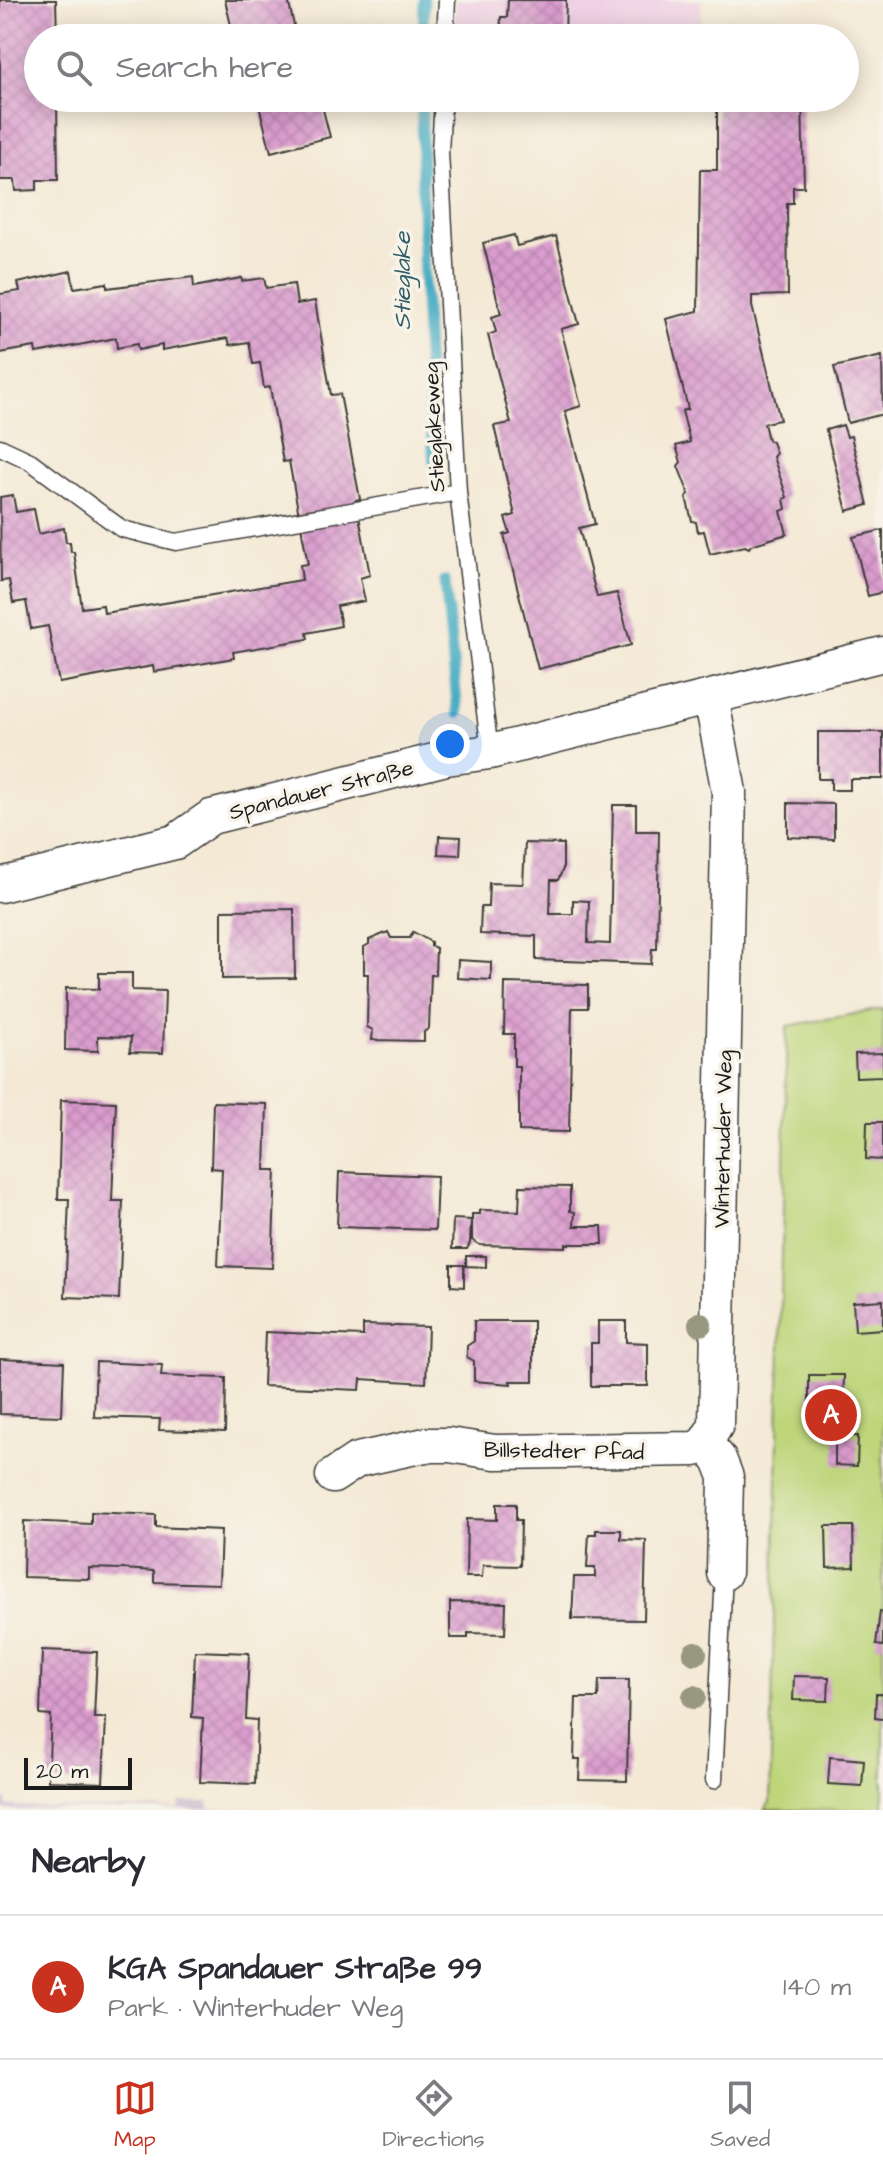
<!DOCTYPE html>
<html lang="en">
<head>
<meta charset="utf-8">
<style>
  :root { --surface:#fff; --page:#f7f7f7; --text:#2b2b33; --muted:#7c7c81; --line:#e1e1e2; --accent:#c8321e }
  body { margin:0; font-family:"Architects Daughter",sans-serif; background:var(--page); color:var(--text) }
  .scale { position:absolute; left:24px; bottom:20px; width:108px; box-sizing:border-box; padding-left:8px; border:4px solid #1c1c1c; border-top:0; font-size:22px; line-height:28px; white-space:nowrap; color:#1c1c1c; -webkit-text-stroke:6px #f7f3e8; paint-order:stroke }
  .you { position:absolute; left:450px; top:744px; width:28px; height:28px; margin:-20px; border:6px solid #fff; border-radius:50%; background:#1a73e8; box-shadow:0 0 0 12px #1a73e833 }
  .badge { display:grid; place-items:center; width:52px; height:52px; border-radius:50%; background:var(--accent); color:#fff; font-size:26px; font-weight:700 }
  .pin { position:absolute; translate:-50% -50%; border:4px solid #fff; box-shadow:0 2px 8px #0006 }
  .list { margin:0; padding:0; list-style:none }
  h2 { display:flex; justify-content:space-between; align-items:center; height:104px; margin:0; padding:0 32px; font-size:34px }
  h2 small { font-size:26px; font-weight:400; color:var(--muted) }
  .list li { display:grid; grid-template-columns:52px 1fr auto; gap:24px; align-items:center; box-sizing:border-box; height:144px; padding:0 32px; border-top:2px solid var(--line) }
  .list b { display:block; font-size:30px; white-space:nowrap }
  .list p { margin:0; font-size:26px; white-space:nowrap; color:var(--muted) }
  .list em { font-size:26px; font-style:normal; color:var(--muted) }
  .icon { flex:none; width:44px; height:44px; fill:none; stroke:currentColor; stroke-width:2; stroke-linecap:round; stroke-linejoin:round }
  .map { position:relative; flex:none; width:883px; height:1810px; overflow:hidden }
  .search { position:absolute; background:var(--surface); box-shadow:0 4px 20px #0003; left:24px; right:24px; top:24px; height:88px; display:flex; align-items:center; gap:20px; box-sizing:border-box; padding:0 28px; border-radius:44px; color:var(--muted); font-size:30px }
  .sheet { height:248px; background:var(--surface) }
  nav { display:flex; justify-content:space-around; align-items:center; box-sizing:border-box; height:112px; border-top:2px solid var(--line); background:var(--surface); font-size:22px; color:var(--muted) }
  nav a { display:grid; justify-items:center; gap:4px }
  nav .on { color:var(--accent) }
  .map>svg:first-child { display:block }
  .built { fill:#f0d0e4 }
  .railway { fill:#cebed1 }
  .green { fill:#bed57a; stroke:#6d784b; stroke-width:2 }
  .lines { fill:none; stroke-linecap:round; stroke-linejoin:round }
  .stream { stroke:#44acc3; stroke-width:11 }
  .building { fill:url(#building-cross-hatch) }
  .service-casing { stroke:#3c3b38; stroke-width:19 }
  .minor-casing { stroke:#3c3b38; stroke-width:37 }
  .service { stroke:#fff; stroke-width:16 }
  .minor { stroke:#fff; stroke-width:34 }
  .tree { fill:#98977f }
  .labels { text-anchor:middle; stroke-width:7; stroke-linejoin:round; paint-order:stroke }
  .street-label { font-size:22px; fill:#1c1c1c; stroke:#f7f3e8 }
  .water-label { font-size:24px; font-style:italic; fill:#2e5d67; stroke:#f7f3e8 }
</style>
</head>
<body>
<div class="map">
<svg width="883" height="1810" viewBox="0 0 883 1810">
  <defs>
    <pattern id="building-cross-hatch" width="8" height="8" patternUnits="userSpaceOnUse" patternTransform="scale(2)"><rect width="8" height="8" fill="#da9cce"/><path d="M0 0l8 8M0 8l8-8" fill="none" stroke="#ba86b0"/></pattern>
  </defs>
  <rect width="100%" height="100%" fill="#f7f3e8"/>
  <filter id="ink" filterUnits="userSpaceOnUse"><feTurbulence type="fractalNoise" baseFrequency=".0125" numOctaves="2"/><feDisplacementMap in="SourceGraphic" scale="16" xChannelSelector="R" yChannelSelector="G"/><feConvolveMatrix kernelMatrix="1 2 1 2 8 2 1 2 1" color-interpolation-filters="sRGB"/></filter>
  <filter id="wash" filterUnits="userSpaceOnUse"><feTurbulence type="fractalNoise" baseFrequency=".006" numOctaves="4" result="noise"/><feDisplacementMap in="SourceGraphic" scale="32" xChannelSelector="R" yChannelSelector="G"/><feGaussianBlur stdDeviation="1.8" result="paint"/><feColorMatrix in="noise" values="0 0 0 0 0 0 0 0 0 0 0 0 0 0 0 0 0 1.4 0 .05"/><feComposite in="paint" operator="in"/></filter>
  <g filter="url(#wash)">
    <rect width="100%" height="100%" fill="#f4e9d5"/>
    <path class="built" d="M456,0H701V38H454Z"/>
    <path class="railway" d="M0,1799H7V1806L179,1809L180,1802H208L209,1809L266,1810H0Z"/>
    <path class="green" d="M883,1009V1810H765L770,1802L787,1026Z"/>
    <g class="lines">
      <path class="stream" d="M423,38L424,0
        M422,98C421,220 424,341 434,463
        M445,581L458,713"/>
    </g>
    <g id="blocks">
      <path class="building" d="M0,0H56L57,38H38V98H57L58,180H37V190L16,191L15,180H0Z
        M225,0H288L297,38H234Z
        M508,0H566L565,38H500L501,17H507Z
        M257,98H320L330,137L271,152Z
        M717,98H802L804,187H793V203H787L788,295L752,296V306L780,420L764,423L768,440L772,442L776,453L773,457L787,497L784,499L786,509L781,511L787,534L751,545L749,548L745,546L710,554L704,531L698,532L696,522L692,521L686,497L689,494L678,466L681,462L676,446L690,442L682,411L688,409L666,319L698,311L700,170H717Z
        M514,235L517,246L556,236L579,324L561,329L581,406L565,411L595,524L579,528L597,597L617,593L631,645L538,669L504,535L510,533L505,518L515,515L494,426L511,423L488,335L496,332L492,317L501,314L483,243Z
        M71,271L74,288L107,283V288L193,277L194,287L241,278L242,281L264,278L266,288L294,284L297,304L315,301L331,395L340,394L360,499L356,500L370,575L360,578L365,601L337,606L341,626L307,633L308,639L233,652L234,658L154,672L153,666L59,683L48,626L31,629L26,601L13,603L9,580L1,581L0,497L13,495L16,512L34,509L39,534L64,528L66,542H70L71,552H74L82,608L103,605L104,613L302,580L300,565L308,564L289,461L283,462L270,387L264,388L260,363L253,364L249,342L230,345L228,338L162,350V345L138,350L137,344L117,348L116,338L36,353L35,347L0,353V294L20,291L18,283Z
        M882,356L883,414L848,423L834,367Z
        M843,425L847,437L851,436L868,505L847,511L826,430Z
        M883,530V592L868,596L853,537Z
        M818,732H883V779H850V790H831V779H818Z
        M788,803L834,804V839L788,837Z
        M613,805H636V831H659L657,949H652L651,964L536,960V936L480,934L481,907H488L489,883L523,884L525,843L563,844V869L558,880H551L550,914H573V900L589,901L588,943L610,944Z
        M439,836L461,837L460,855L438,854Z
        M294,909L295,978L222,979V910Z
        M388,932L391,938H410L413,932L431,942V946L436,948L435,975H431L429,1028L424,1032V1041L372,1040L373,1030L367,1027L368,974H364V947L369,944V940Z
        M458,960L491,962V980L457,978Z
        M99,973H132V990L165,991L163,1053L130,1052L131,1037L98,1036V1051L65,1050L66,988L99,989Z
        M505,983L588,985V1008H572L569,1132L519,1131V1066H514V1034H504Z
        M883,1053V1076L856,1077L855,1054Z
        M61,1100L116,1102L112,1201H123L119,1299L65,1297L69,1199H58Z
        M213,1102L267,1104L265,1170H276L272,1268L218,1266L222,1169L211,1168Z
        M867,1122H883V1160L866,1159Z
        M339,1172L437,1176L435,1230L337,1227Z
        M520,1186L570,1187V1211L575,1212L574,1226H602L603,1244H566V1247L480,1245L472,1240V1214H480V1210L519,1211Z
        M453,1219L471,1220L470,1243L467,1249H452Z
        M466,1256H486V1267L466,1266Z
        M451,1265H464V1287L451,1286Z
        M883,1300V1329L855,1331L853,1302Z
        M474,1321H533V1381H510L511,1384L474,1381V1361L467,1357V1346L474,1341Z
        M598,1321H626V1342L648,1343V1386H591V1343H598Z
        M363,1325L428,1327L426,1383L361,1379L360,1390L263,1386L265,1332L363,1336Z
        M0,1359L64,1362L62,1416L0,1414Z
        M96,1362L162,1365L161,1376L226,1378L225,1432L159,1430L160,1419L94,1417Z
        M809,1375H844L843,1405L809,1404Z
        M835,1436H858L857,1466L835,1465Z
        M497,1504H516V1520H521L520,1566L483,1565L482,1577H466L467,1519L497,1520Z
        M91,1512L156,1515V1527L221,1530L219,1584L154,1582V1571L122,1569L89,1568V1579L23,1577L24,1521L91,1524Z
        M826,1526H853L854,1567L827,1568Z
        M596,1530H621V1539L646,1540L644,1620L572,1619L574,1577H595V1568H587L589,1534H596Z
        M450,1602L506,1603L505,1634L468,1633V1638H450Z
        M880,1611L883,1612V1646L876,1645Z
        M42,1650L97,1652L94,1718H106L103,1783L48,1781L51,1716L40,1715Z
        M195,1651L249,1653L246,1719L257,1720L255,1784L200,1782L203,1718L192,1717Z
        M794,1676L829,1677L828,1701L793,1700Z
        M599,1680H629L627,1781L579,1780L580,1759H574L576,1698H598Z
        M876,1694H883V1719L875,1718Z
        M830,1757L864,1760L862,1786L828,1784Z"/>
    </g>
  </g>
  <g filter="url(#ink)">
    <use href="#blocks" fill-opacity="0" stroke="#3c3b38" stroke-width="2"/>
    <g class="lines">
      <g class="service-casing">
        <path id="service" d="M445,38L447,0
          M443,98L440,152L458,492L490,752
          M0,447L30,461L122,529L176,542L458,492
          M714,1780L724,1573"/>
      </g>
      <g class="minor-casing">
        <path id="minor" d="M0,885L175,842L211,817L446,758L490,752L883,654
          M705,1443L719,1459L726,1477L724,1573
          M333,1476L357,1460L425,1445H449L495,1452L695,1449L705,1443L716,1425L729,792L711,697"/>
      </g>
      <use href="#service" class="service"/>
      <use href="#minor" class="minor"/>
    </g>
    <g class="tree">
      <circle cx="700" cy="1324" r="12"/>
      <circle cx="695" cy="1653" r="12"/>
      <circle cx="694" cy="1697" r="12"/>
    </g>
  </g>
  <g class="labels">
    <g class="street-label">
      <text transform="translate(433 427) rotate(-93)" y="8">Stieglakeweg</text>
      <text transform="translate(321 789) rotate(-14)" y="8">Spandauer Straße</text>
      <text transform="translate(722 1139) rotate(-89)" y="8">Winterhuder Weg</text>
      <text transform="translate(564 1450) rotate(1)" y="8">Billstedter Pfad</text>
    </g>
    <g class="water-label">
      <text transform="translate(402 281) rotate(-90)" y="8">Stieglake</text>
    </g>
  </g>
</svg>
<div class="scale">20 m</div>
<div class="you"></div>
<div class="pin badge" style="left:831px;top:1415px">A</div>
<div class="search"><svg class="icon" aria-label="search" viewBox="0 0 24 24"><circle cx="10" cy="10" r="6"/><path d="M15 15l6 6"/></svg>Search here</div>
</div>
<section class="sheet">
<h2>Nearby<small></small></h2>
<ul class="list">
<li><span class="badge">A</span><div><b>KGA Spandauer Straße 99</b><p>Park · Winterhuder Weg</p></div><em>140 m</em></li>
</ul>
</section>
<nav>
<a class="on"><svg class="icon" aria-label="map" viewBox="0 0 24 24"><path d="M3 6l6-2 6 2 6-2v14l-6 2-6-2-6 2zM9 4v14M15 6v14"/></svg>Map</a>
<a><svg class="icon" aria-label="directions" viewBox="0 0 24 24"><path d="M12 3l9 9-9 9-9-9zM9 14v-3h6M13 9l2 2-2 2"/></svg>Directions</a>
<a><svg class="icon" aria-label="saved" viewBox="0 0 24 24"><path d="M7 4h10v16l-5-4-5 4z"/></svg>Saved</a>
</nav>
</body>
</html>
